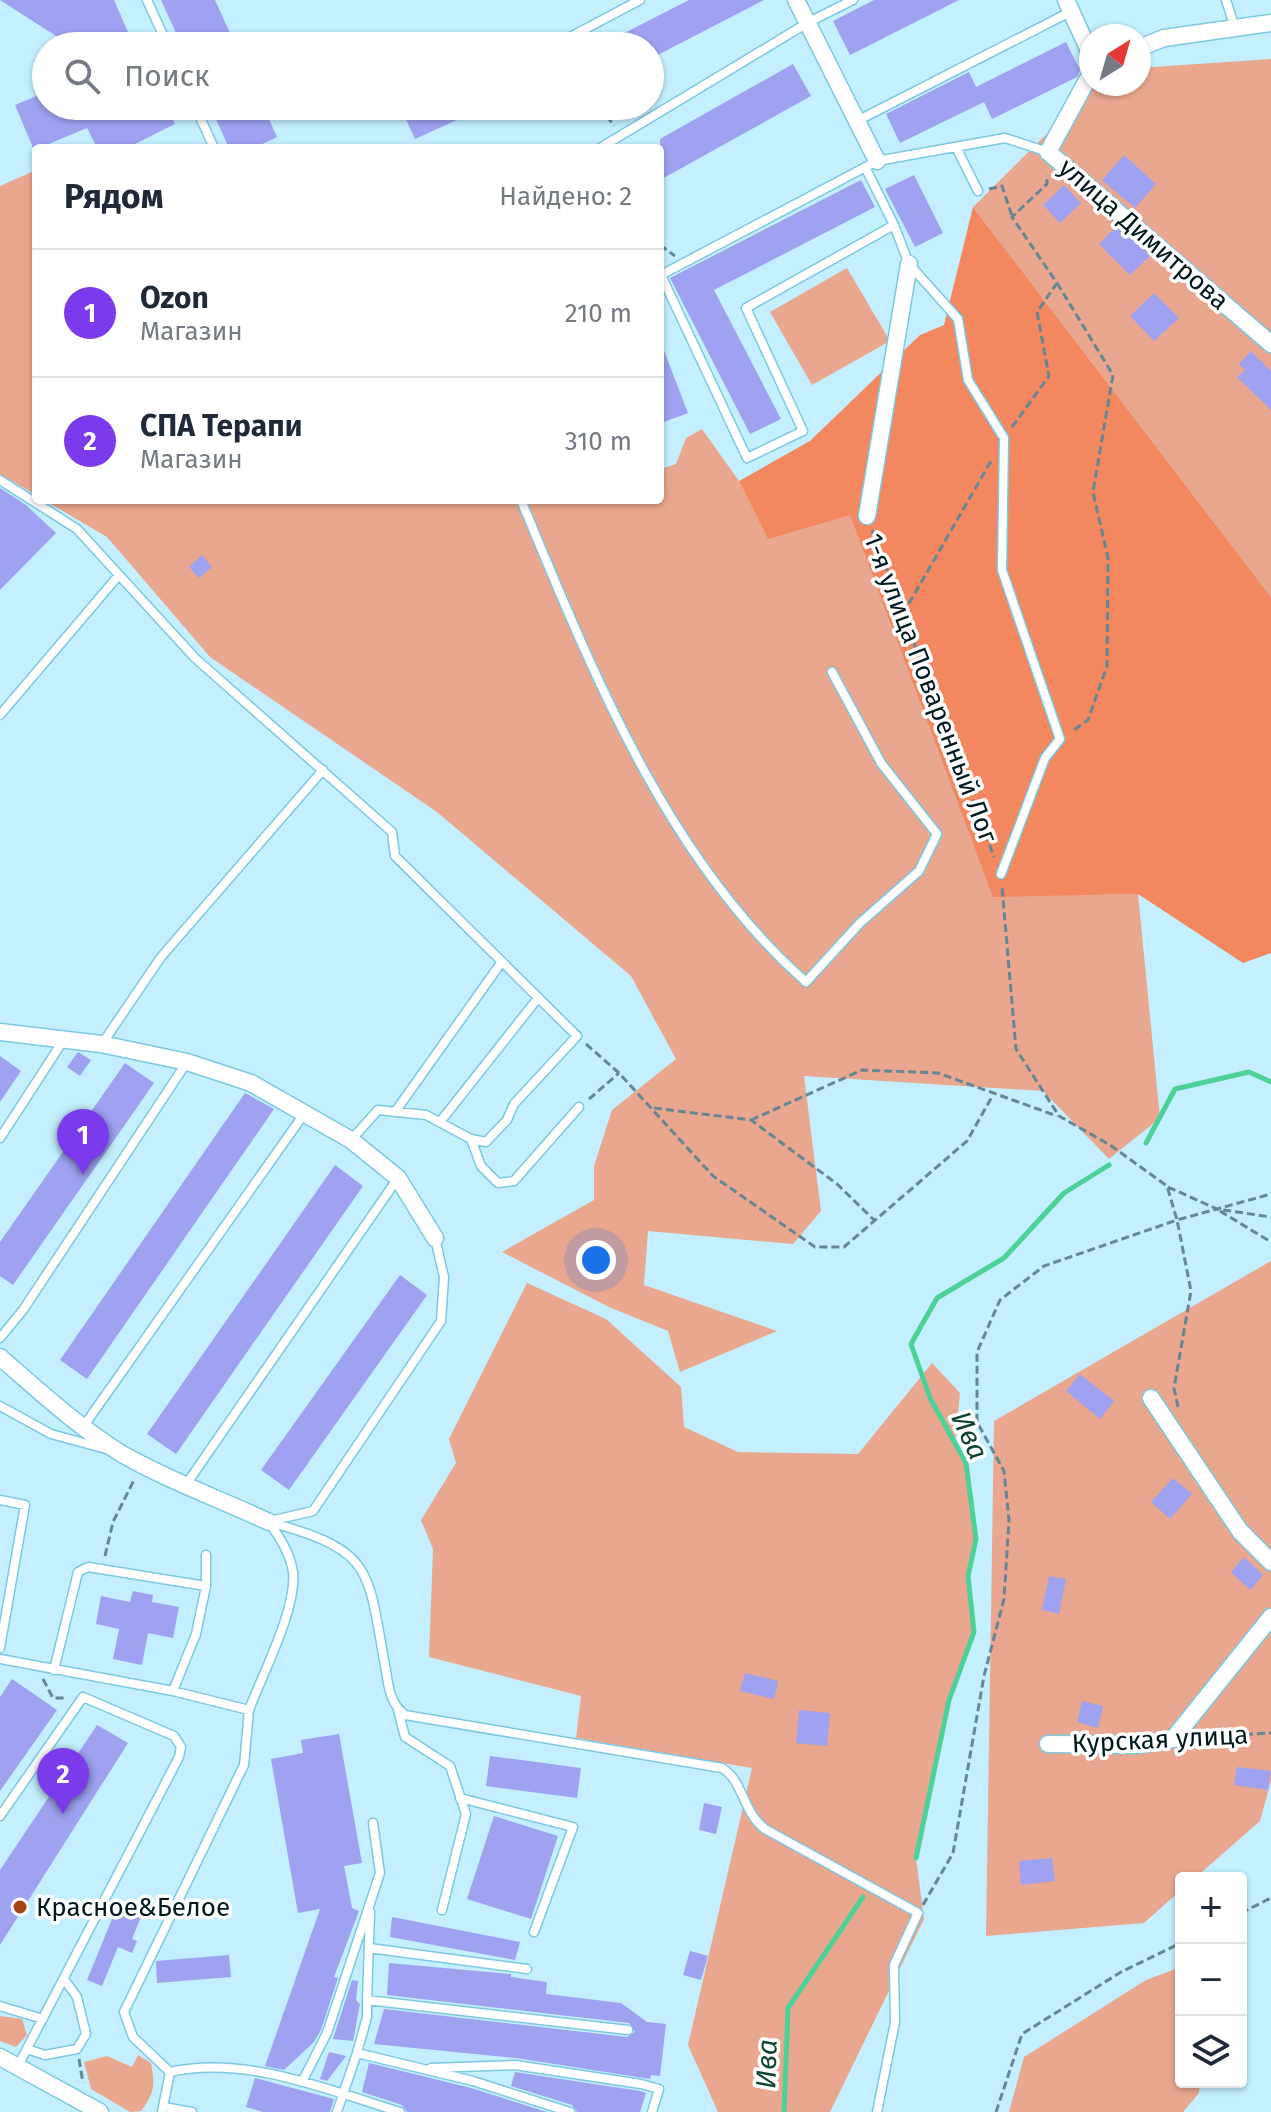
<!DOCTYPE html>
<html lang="ru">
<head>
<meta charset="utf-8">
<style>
  :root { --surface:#fff; --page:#f2f2f3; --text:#1f2937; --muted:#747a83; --line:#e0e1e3; --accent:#7c3aed }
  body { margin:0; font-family:"Fira Sans",sans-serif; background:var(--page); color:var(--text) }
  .controls { position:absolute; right:24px; bottom:24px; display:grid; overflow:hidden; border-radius:8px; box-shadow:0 2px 6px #0004 }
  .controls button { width:72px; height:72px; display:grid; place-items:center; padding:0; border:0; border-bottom:2px solid var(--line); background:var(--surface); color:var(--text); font:40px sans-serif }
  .compass { position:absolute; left:1079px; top:24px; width:72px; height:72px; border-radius:50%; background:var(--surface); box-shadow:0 2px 6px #0004; rotate:37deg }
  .you { position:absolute; left:596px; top:1260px; width:28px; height:28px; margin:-20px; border:6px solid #fff; border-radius:50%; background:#1a73e8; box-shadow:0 0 0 12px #1a73e833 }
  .badge { display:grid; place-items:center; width:52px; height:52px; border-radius:50%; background:var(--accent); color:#fff; font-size:26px; font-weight:700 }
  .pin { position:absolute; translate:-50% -66px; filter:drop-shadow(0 2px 4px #0008) }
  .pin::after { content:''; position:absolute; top:42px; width:28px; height:24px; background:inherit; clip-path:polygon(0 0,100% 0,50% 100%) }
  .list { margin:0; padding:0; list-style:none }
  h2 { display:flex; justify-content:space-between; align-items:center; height:104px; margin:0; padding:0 32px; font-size:34px }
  h2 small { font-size:26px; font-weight:400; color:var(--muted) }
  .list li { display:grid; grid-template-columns:52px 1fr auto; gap:24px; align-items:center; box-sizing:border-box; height:128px; padding:0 32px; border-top:2px solid var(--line) }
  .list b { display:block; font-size:30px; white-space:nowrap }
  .list p { margin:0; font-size:26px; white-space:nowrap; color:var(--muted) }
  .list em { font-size:26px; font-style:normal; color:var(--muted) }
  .icon { flex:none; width:44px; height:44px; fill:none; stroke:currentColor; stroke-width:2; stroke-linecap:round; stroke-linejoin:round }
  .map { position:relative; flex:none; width:1271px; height:2112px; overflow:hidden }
  .search { position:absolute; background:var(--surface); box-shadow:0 2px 6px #0004; left:32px; top:32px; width:632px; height:88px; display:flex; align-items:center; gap:20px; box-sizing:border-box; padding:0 28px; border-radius:44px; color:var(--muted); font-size:30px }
  .panel { position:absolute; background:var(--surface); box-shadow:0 2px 6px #0004; left:32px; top:144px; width:632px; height:360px; border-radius:8px }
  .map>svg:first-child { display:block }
  .green { fill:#eaa78f }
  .forest { fill:#f3875f }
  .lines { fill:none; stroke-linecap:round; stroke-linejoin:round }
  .stream { stroke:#4ed198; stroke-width:5 }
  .building { fill:#9ea2f1 }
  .service-casing { stroke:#7cc9e2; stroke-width:11 }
  .minor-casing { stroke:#7cc9e2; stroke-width:19 }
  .path { stroke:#658793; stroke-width:3; stroke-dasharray:8 4; stroke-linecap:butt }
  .service { stroke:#fff; stroke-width:8 }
  .minor { stroke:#fff; stroke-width:16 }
  .poi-dot { fill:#a94317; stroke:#fff; stroke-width:3 }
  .labels { text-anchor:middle; stroke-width:7; stroke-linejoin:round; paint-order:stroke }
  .street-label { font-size:26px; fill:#01181f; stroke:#fff }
  .poi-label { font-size:26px; fill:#01181f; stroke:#fff; text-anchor:start }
  .water-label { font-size:28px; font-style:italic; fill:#0f452f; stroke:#fff }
</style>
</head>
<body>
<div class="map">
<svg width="1271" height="2112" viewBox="0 0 1271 2112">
  <rect width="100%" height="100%" fill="#c3efff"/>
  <path class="green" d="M1271,59V597L973,207L1097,84H1139V68Z
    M36,170V495L0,474V186Z
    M847,268L890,341L812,385L770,312Z
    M702,429L739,481L768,538L850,514L993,896L1138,894L1160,1118L1109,1159L1043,1091L804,1076L821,1211L793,1244L648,1231L644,1285L777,1331L680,1372L668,1331L609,1307L502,1252L594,1200V1166L612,1110L676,1059L631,976L437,812L210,657L107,537L44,500H660V469L676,464L686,438Z
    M1271,1261V1781L1260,1821L1195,1878H1181V1890L1144,1923L986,1936L994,1421Z
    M527,1283L606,1319L681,1387L684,1427L738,1452L858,1454L932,1363L960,1393L955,1443L966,1463L976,1539L968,1576L974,1632L949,1700L916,1858L924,1919L830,2112H718L688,2045L752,1768L576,1738L581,1696L429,1657L433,1549L421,1520L456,1463L449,1439Z
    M1181,1967V2082H1200L1199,2093L1183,2112H1009L1024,2057L1146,1980Z
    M0,2016L22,2019L27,2035L16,2047L0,2041Z
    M138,2055L151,2063C155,2085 155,2092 141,2111L130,2112L91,2089L84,2062L107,2056L132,2067Z"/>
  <path class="forest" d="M973,207L1271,597V953L1243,963L1138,894L993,897L850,515L768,539L739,481L810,441L920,335L944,325Z"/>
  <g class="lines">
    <path class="stream" d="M1146,1143L1175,1089L1249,1072L1271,1082
      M916,1858L949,1700L974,1632L968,1576L976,1539L966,1463L930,1398L911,1344L937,1298L1004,1258L1064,1193L1109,1165
      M784,2112L788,2008L863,1897"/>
  </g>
  <path class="building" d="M0,0H114L134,46H61L56,36Z
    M161,0H215L236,46H182Z
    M689,0H764L650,59V46H599Z
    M874,0H959L850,55L833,21Z
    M1066,42L1080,70L1077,77L992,119L984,102L900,143L886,114L969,72L976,87Z
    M793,64L811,96L660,180V139Z
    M46,92V106H166L175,124L127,148H97L87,128L34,150L15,105Z
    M210,106H263L277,137L254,148H229Z
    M400,106H488L415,139Z
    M1124,155L1156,184L1135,208L1102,180Z
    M914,175L943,233L915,247L885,189Z
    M861,180L875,207L714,290L781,419L750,434L670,278Z
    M1064,185L1081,203L1060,223L1043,205Z
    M1117,226L1151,255L1130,275L1099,244Z
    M1154,293L1179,318L1154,341L1130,316Z
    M660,340L688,413L664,422L660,412Z
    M1251,351L1271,371V410L1237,377L1245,370L1239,364Z
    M0,488L26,505L56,533L0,590Z
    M202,555L212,567L199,578L189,567Z
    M78,1052L91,1060L80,1076L67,1067Z
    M0,1056L21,1071L0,1102Z
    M125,1063L154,1083L13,1285L0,1276V1242Z
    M245,1093L274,1109L87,1379L60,1360Z
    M335,1165L363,1186L176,1454L147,1434Z
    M400,1275L427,1295L289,1490L261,1470Z
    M1080,1374L1114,1401L1100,1419L1066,1391Z
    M1173,1478L1192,1494L1170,1519L1151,1502Z
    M1244,1557L1263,1575L1250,1590L1231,1572Z
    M1049,1576L1066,1579L1059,1614L1042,1610Z
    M133,1591L153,1595L152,1602L179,1607L173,1638L148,1633L142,1665L113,1659L119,1629L96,1624L101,1596L130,1602Z
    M745,1673L778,1681L774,1699L740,1691Z
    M12,1679L57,1710L0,1791V1697Z
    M1082,1701L1103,1706L1098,1728L1077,1722Z
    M799,1710L830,1713L827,1746L796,1743Z
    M97,1725L128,1743L0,1945V1870Z
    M339,1734L362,1863L344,1866L352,1908L359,1911L334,1977L338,1978L321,2030L314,2042L284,2070L265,2066L320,1909L298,1913L271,1759L303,1753L301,1740Z
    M490,1756L581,1768L577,1798L486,1786Z
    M1237,1767L1271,1771L1268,1790L1234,1785Z
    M704,1803L722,1807L716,1834L699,1830Z
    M494,1816L558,1836L531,1919L467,1899Z
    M1052,1858L1055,1881L1021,1885L1019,1861Z
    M119,1902L143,1912L132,1939L137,1941L132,1953L118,1947L102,1986L87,1980Z
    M392,1917L520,1942L515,1960L390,1937Z
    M690,1951L708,1956L701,1980L683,1975Z
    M229,1955L231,1977L157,1983L156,1961Z
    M389,1963L511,1974V1977L547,1982L546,1994L621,2003L647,2022L666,2024L660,2076L651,2075L650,2079L516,2058L374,2044L384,2009L627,2037L635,2032L629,2023L387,1995Z
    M352,1980L358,1981L356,2000L360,2004L353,2041L333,2039Z
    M329,2052L346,2056L327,2081L320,2079Z
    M369,2063L471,2088L547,2112H407L402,2105L362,2092Z
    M515,2072L640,2091L646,2093L640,2112H577L572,2105L511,2086Z
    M255,2078L334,2099L330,2112H263L246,2107Z"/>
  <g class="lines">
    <g class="service-casing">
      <path id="service" d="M147,0L168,46
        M1226,0L1235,28
        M572,36L640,0
        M195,106L214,148
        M857,121L1070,12
        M956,147L978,191
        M600,148L809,22L853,0
        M865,167L894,225L746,308L803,431L747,458L661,275L877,161L1005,138L1048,152
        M894,225L909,264L958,319L968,380L1004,438L1002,570L1060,739L1045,758L1001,874
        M0,480L77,529L195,658L392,832L395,856L577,1036L514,1104L507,1120L486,1142L471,1139L426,1115L378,1110L351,1140
        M521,500C591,668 666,859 806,982L860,923L919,871L937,834L881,763L832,672
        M0,715L119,575
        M102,1044L161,957L323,770
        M395,1112L501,963
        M440,1122L538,998
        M0,1138L63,1041
        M471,1139L481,1166L498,1183L514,1181L579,1107
        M0,1338L23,1310L187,1062
        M0,1406L51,1434L106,1449
        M83,1427L304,1114
        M185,1486L398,1178
        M0,1500L25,1505L0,1648
        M270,1521L313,1511L441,1321L444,1277L435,1238
        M269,1522C376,1551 367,1569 386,1671C389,1689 390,1703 405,1715L722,1768C743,1780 742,1811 765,1829L918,1913L894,1965L895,2022L877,2112
        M206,1586V1555
        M0,1659L173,1691L249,1710L244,1765L124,2012L133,2037L170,2072L162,2112
        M54,1670L78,1572L88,1567L206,1586L196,1634L173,1691
        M249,1710C262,1675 297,1609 293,1572C290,1553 280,1538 269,1522
        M398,1710L405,1737L450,1766L466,1814L442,1910
        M460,1798L573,1827L534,1932
        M0,1816L83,1697L174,1736L181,1747L179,1757L19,2064
        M369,1948L527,1969
        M367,2000L370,1912
        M0,2006L43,2019
        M27,2049L45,2055L77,2049L86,2034L77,1997L64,1979
        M357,2053L367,2017V2000L628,2030
        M431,2068L515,2065L641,2084L659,2089L652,2112
        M170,2072C246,2055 328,2090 400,2112
        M302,2082L327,2033L380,1873L373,1823
        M164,2107L192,2112
        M337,2112L357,2053L473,2081L570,2112"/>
    </g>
    <g class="minor-casing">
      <path id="minor" d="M796,0L877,161
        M1066,0L1091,55
        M1139,48L1164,38L1271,23
        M1091,73L1048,152L1271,344
        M867,516L909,264
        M0,1032L101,1044L187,1062L251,1083L351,1140L398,1178L435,1238
        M0,1357C39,1391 78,1427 122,1454C169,1481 220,1499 269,1522
        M1151,1398L1240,1531L1271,1562
        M1048,1744L1138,1745L1173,1739L1271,1617
        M0,2057L100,2112"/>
    </g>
    <path class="path" d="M600,106L614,126
      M989,189L1002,186L1012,216
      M660,245L675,256
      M1057,283L1113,375L1093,492L1108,558L1107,666L1088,720L1071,732
      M1012,427L1049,376L1037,312L1057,283L1012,217L1047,184V175
      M872,530L994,857
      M903,614L991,461
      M586,1044L619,1073L713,1176L815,1247H844L967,1141L993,1095
      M589,1099L619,1073
      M654,1108L751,1120L837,1184L874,1220
      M751,1120L862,1070L938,1073L1057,1116
      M1168,1187L1217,1209L1271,1217
      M1220,1211L1271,1242
      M1178,1407L1174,1388L1191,1291L1177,1220L1271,1194
      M105,1556L113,1522L135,1478
      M43,1679L53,1698H67
      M1197,1737L1271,1733
      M923,1905L953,1853L984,1676L1004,1599L1009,1520L1004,1471L977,1422V1352L1000,1300L1044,1266L1177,1220L1167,1186L1110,1145L1059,1116L1016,1049L1002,887
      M1241,1913L1271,1898
      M79,2059L83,2083
      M996,2112L1022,2034L1121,1972L1181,1943"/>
    <use href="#service" class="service"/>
    <use href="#minor" class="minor"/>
  </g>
  <circle class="poi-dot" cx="20" cy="1907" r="8"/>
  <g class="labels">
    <g class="street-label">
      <text transform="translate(1144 234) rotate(41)" y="9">улица Димитрова</text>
      <text transform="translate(931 688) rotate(69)" y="9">1-я улица Поваренный Лог</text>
      <text transform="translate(1160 1739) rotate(-3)" y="9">Курская улица</text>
    </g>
    <g class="poi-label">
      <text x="36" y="1916">Красное&amp;Белое</text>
    </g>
    <g class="water-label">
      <text transform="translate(970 1435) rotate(65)" y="10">Ива</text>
      <text transform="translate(766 2064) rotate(-88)" y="10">Ива</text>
    </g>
  </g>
</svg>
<div class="controls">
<button>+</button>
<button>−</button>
<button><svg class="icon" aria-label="layers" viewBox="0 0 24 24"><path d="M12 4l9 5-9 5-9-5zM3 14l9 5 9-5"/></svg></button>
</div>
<svg class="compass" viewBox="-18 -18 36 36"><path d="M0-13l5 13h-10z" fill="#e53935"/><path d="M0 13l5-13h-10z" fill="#747a83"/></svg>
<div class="you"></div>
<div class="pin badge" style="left:83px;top:1175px">1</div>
<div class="pin badge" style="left:63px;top:1814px">2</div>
<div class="search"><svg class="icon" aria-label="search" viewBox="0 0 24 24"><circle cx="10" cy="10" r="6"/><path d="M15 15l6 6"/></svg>Поиск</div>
<section class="panel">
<h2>Рядом<small>Найдено: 2</small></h2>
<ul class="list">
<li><span class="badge">1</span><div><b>Ozon</b><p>Магазин</p></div><em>210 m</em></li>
<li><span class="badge">2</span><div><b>СПА Терапи</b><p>Магазин</p></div><em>310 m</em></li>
</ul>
</section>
</div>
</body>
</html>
